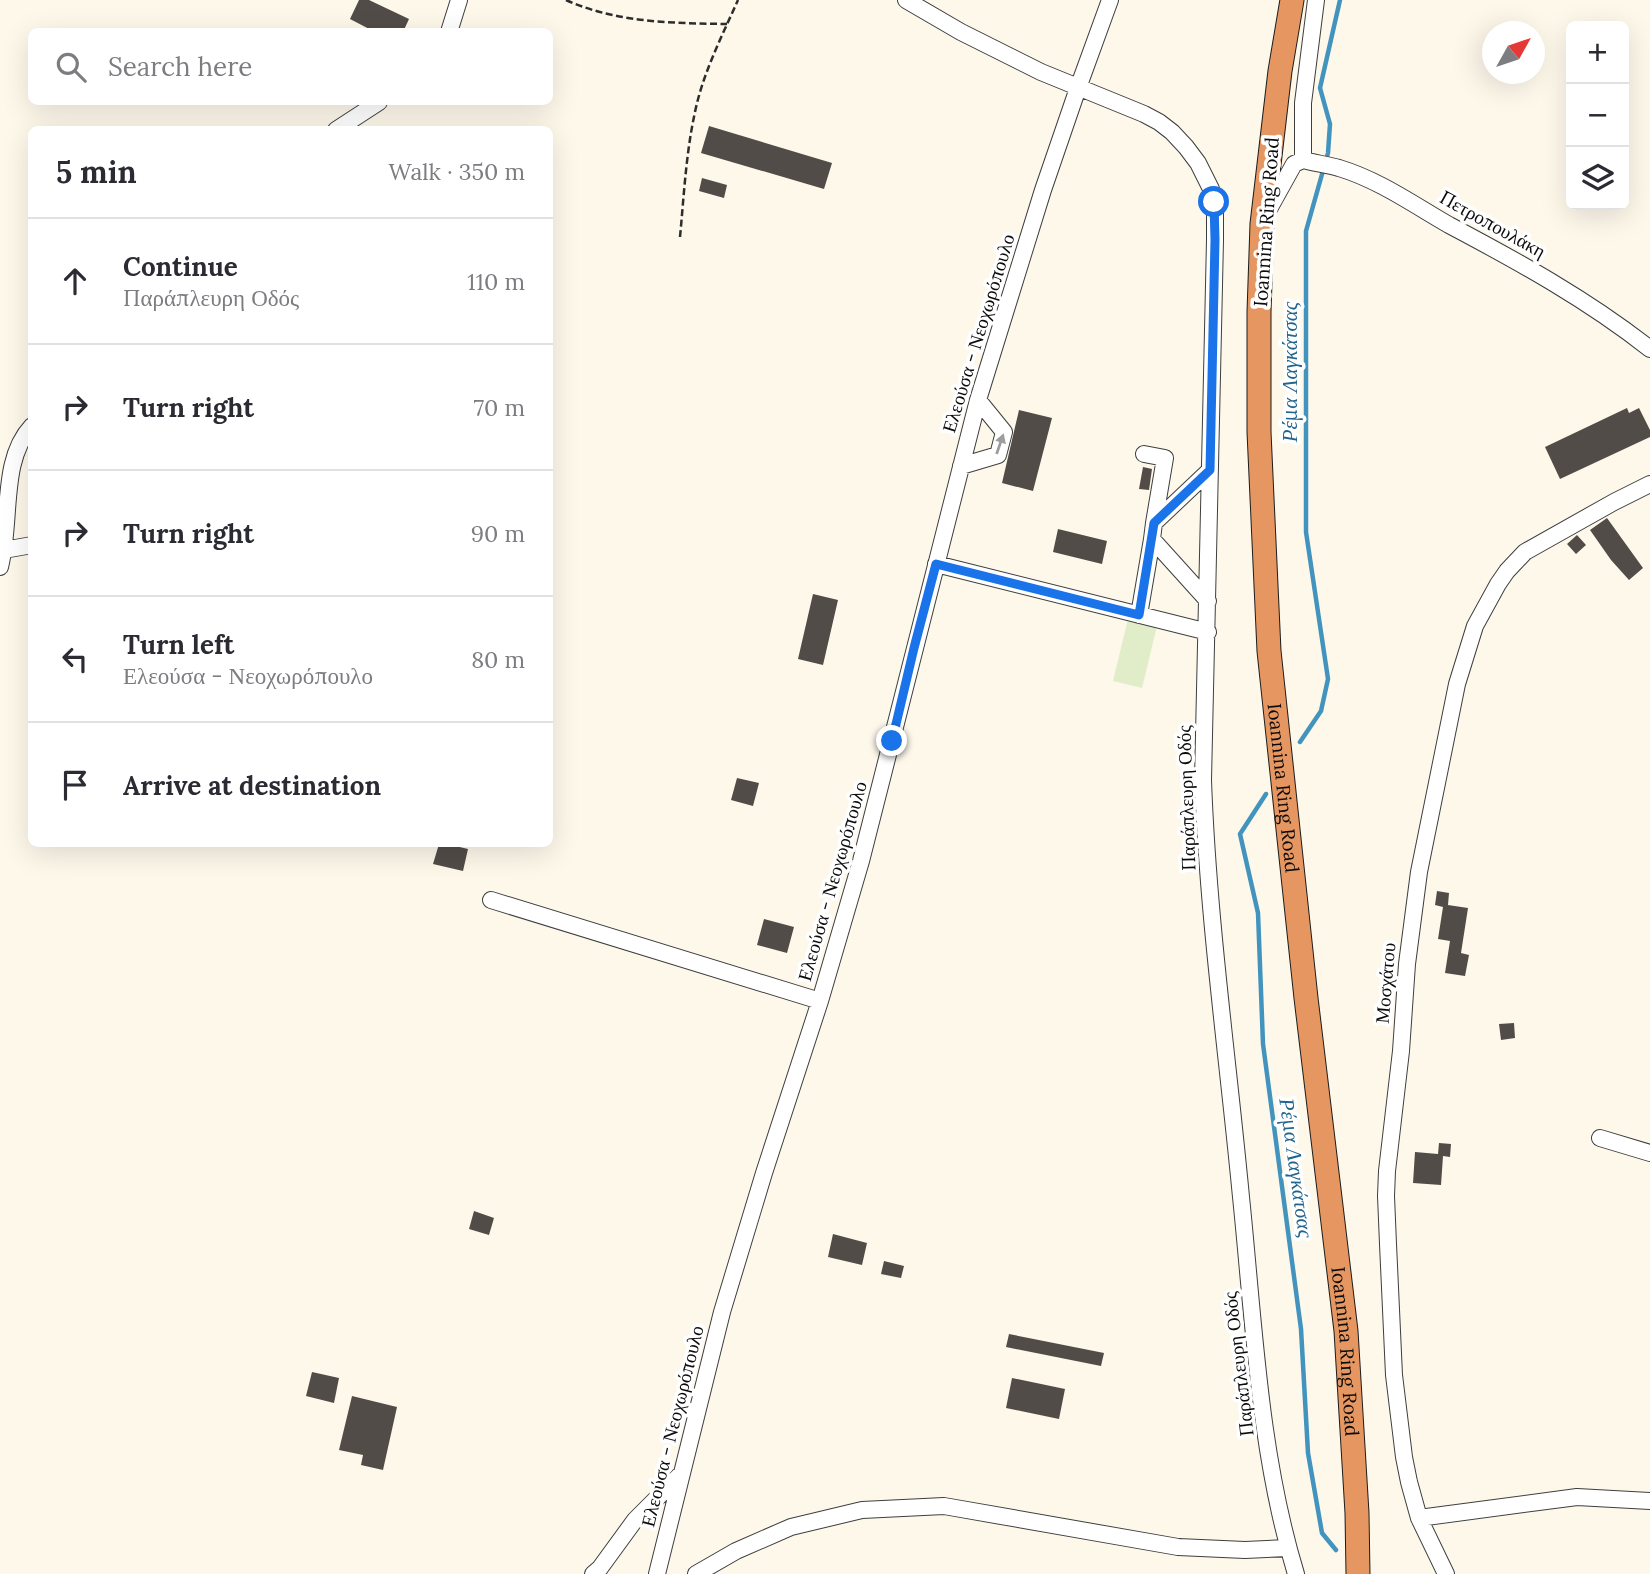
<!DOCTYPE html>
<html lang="en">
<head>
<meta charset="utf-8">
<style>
  :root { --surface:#fff; --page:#f7f7f7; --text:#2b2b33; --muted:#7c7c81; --line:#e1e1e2 }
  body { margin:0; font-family:Lora,serif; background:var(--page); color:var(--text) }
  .controls { position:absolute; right:21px; top:21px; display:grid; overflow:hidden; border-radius:10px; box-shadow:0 7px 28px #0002 }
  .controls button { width:63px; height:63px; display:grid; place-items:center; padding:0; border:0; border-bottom:2px solid var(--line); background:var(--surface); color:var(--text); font:35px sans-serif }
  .compass { position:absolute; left:1482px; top:21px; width:63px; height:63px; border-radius:50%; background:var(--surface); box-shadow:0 7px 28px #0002; rotate:50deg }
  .stop { position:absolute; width:21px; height:21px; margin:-16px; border:5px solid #1a73e8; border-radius:50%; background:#fff }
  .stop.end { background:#1a73e8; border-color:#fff; box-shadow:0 2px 7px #0008 }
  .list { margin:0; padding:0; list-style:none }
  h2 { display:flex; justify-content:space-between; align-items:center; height:91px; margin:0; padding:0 28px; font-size:30px }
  h2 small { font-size:23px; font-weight:400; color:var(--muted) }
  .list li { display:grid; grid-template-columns:46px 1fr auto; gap:21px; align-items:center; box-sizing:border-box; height:126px; padding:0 28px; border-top:2px solid var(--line) }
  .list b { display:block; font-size:26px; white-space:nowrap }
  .list p { margin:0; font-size:23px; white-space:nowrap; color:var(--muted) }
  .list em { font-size:23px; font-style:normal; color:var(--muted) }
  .icon { flex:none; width:38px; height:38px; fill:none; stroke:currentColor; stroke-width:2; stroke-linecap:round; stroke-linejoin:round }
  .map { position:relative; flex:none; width:1650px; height:1574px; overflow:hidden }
  .search { position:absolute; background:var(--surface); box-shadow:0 7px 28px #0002; left:28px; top:28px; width:525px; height:77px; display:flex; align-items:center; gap:18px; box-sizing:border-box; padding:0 24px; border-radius:10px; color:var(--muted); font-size:26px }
  .panel { position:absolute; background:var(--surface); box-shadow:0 7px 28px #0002; left:28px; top:126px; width:525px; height:721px; border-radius:10px }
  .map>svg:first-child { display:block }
  .pitch { fill:#e1ecc9 }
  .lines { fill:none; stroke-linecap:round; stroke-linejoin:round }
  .stream { stroke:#4294bf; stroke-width:4.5 }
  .building { fill:#524c48 }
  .minor-casing { stroke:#3e3e3e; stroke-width:18 }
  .highway-casing { stroke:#1c1c1c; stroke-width:25 }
  .path { stroke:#2d2d2d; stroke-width:2.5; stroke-dasharray:7 3.5; stroke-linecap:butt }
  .minor { stroke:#fff; stroke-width:16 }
  .highway { stroke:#e69660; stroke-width:23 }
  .oneway { fill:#9d9d9d }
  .route { stroke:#1a73e8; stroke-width:9 }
  .labels { text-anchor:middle; stroke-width:7; stroke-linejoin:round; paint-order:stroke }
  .street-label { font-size:19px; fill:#0b0b0b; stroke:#fff }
  .water-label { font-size:21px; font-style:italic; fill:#21658f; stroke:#fff }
</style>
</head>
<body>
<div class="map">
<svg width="1650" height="1574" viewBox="0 0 1650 1574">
  <rect width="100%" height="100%" fill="#fdf8ea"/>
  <path class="pitch" d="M1128,619L1157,626L1142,688L1113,681Z"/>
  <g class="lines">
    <path class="stream" d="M1300,742L1321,711L1328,679L1306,532V231L1328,153L1330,124L1320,88L1340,0
      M1266,794L1240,834L1258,913L1263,1044L1301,1329L1308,1453L1322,1533L1336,1550"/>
  </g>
  <path class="building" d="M359,0H369L409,19L403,32H375L350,19Z
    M709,126L832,163L824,189L701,153Z
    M702,178L727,185L724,198L699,191Z
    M1627,408L1629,413L1639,408L1650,430V437L1560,479L1545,447Z
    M1019,410L1052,418L1033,491L1002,483Z
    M1143,467L1152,469L1149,490L1139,489Z
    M1607,518L1643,568L1629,580L1611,560L1590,530Z
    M1058,529L1107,541L1102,564L1053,552Z
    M1577,535L1586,545L1576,554L1567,544Z
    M813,594L838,600L823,665L798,659Z
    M737,778L759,783L753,806L731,800Z
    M439,844H447L468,849L463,871L433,864Z
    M1437,891L1449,893L1448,905L1468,908L1461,953L1469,955L1465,976L1445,973L1450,941L1438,939L1443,907L1435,905Z
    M764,919L794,927L787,953L757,945Z
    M1514,1023L1515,1038L1501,1040L1499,1024Z
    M1439,1143L1451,1144L1450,1157L1443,1156L1441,1185L1413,1183L1415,1152L1438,1154Z
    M474,1211L494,1218L489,1235L469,1229Z
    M833,1234L867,1243L862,1265L828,1257Z
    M884,1261L904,1266L901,1278L881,1274Z
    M1009,1334L1104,1353L1101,1366L1006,1347Z
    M312,1372L339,1378L334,1403L306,1396Z
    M1012,1378L1065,1389L1059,1419L1006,1408Z
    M352,1396L397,1407L383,1470L361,1465L363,1455L339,1450Z"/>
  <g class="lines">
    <g class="minor-casing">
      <path id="minor" d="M906,0L961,32L1041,72L1144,114L1159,122L1172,132L1186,147L1198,163L1211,189L1215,211V240L1203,780C1208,920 1228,1059 1241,1197C1254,1323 1259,1453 1296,1574
        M449,32L459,0
        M336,130L379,102
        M1303,160C1315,163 1328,165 1339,168C1379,180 1414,205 1449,225C1519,262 1588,300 1650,349
        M1303,160V103L1316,0
        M1269,209L1294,164L1303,160
        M1144,454L1165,458L1154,523
        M961,466L998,455L1004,432L978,400
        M4,550L32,545
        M936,564L1208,632
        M0,567C12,519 0,460 32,426
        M1208,601L1152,539L1154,523L1210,470
        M1139,615L1152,539
        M491,900L820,1001
        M1600,1138L1650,1153
        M1419,1518L1577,1497L1650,1501
        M593,1574L600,1568L635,1520L679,1476
        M657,1574L722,1312L764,1173L820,1001L861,861L978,400L1043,190L1078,88L1110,0
        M696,1574L736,1551L791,1527L862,1510L944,1506L1178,1547L1245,1550L1288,1548
        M1446,1574L1419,1518L1409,1482L1404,1457L1394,1375L1388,1244L1386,1196L1387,1171L1401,1051L1407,964L1419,872L1457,684L1475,626L1498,584L1507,571L1525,552L1614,502L1650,484"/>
    </g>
    <g class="highway-casing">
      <g id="highway">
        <path id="s1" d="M1292,0L1280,71L1262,224L1259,312V432L1269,651L1306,998L1346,1331L1357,1513L1358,1574"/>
      </g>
    </g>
    <path class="path" d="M566,0C617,23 672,23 727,24
      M680,237C684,195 686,153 695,112C703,73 722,36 738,0"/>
    <use href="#minor" class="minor"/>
    <use href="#highway" class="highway"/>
  </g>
  <defs><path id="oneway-solid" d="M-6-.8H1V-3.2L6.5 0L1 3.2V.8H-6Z" transform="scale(1.75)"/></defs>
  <use class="oneway" href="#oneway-solid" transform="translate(1000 444) rotate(-71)"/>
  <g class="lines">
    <path class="route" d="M892,741L914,648L936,564L1139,615L1154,523L1210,470L1215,240L1214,202"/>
  </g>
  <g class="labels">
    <g class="street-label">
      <text transform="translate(1266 222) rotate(-86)" y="7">Ioannina Ring Road</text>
      <text transform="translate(1493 224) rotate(29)" y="7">Πετροπουλάκη</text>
      <text transform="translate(978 333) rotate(-73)" y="7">Ελεούσα - Νεοχωρόπουλο</text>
      <text dy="7" stroke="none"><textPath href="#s1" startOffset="791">Ioannina Ring Road</textPath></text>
      <text transform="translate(1186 798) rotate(-92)" y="7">Παράπλευρη Οδός</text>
      <text transform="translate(832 881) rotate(-74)" y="7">Ελεούσα - Νεοχωρόπουλο</text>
      <text transform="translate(1385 983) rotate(-85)" y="7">Μοσχάτου</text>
      <text dy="7" stroke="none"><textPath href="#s1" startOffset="1358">Ioannina Ring Road</textPath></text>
      <text transform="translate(1238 1364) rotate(-97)" y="7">Παράπλευρη Οδός</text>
      <text transform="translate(672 1426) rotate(-76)" y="7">Ελεούσα - Νεοχωρόπουλο</text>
    </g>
    <g class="water-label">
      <text transform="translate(1290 372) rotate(-90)" y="7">Ρέμα Λαγκάτσας</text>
      <text transform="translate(1296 1168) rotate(82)" y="7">Ρέμα Λαγκάτσας</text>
    </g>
  </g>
</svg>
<div class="controls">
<button>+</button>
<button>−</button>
<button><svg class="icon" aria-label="layers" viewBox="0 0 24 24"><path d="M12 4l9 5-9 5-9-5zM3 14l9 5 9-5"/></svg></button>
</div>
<svg class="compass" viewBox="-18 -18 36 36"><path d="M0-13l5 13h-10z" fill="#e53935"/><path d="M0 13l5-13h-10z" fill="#7c7c81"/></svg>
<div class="stop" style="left:1214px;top:202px"></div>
<div class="stop end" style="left:892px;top:741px"></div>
<div class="search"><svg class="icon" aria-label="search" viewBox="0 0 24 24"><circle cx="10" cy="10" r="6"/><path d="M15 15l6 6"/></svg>Search here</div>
<section class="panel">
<h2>5 min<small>Walk · 350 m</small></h2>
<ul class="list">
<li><svg class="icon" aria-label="ahead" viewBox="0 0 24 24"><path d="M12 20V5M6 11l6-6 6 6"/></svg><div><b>Continue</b><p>Παράπλευρη Οδός</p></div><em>110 m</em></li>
<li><svg class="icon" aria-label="right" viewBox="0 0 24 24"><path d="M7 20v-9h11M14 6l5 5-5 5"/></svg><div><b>Turn right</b></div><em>70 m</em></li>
<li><svg class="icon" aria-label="right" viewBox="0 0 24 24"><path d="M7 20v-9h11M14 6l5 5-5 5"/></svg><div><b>Turn right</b></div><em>90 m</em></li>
<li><svg class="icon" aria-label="left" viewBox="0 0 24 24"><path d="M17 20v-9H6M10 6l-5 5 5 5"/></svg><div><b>Turn left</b><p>Ελεούσα - Νεοχωρόπουλο</p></div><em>80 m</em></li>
<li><svg class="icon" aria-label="arrive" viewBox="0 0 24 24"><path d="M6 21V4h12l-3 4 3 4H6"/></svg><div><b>Arrive at destination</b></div></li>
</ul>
</section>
</div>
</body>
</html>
